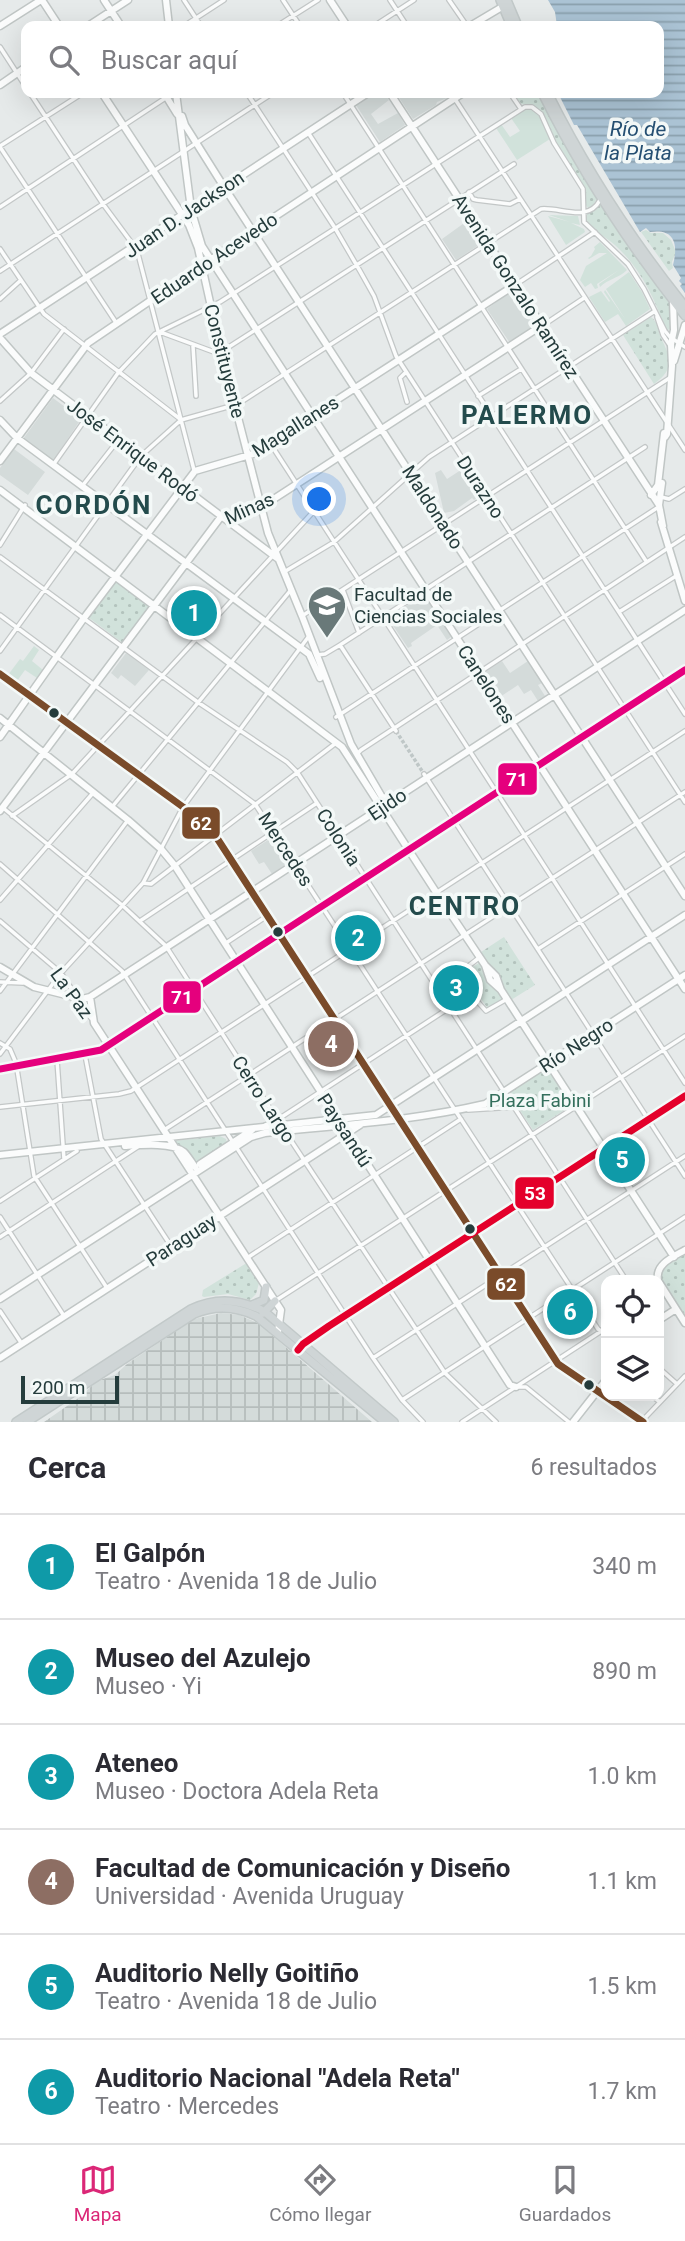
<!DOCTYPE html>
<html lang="es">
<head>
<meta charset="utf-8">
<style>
  :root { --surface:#fff; --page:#f2f2f3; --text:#2b2b33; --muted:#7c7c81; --line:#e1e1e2; --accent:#db2777 }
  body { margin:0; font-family:Roboto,sans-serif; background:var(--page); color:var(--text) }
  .controls { position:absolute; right:21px; bottom:21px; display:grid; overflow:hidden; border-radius:14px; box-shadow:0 7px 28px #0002 }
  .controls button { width:63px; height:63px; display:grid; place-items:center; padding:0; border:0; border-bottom:2px solid var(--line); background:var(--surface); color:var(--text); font:35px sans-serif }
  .scale { position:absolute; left:21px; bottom:18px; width:98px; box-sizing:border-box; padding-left:7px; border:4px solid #253c3c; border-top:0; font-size:19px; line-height:24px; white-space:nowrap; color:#253c3c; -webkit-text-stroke:5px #f4f9f8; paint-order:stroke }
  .you { position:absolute; left:320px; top:500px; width:24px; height:24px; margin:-18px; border:5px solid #fff; border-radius:50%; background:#1a73e8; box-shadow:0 0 0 10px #1a73e833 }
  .badge { display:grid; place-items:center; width:46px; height:46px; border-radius:50%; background:var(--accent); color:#fff; font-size:23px; font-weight:700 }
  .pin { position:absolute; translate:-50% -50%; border:4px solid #fff; box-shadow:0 2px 7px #0006 }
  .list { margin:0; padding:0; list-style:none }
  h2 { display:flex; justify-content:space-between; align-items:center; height:91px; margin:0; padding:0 28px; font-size:30px }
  h2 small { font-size:23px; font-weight:400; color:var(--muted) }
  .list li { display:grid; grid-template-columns:46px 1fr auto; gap:21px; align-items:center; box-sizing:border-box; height:105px; padding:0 28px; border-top:2px solid var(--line) }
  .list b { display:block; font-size:26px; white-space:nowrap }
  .list p { margin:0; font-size:23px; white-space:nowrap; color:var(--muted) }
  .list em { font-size:23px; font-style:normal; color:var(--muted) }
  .icon { flex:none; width:38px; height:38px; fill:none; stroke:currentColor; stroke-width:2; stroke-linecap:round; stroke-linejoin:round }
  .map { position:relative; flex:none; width:685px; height:1422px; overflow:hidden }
  .search { position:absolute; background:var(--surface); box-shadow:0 7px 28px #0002; left:21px; right:21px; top:21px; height:77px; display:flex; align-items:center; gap:18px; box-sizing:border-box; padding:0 24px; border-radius:14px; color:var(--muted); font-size:26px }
  .sheet { height:721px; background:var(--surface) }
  nav { display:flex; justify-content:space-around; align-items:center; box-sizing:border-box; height:98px; border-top:2px solid var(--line); background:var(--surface); font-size:19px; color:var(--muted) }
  nav a { display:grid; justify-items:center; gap:4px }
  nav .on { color:var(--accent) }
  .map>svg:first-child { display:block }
  .built { fill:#d4dbda }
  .industrial { fill:url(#industrial-grid) }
  .grass { fill:#d1e2db }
  .park { fill:url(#park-dots) }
  .water { fill:url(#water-rules) }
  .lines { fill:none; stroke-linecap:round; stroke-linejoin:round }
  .street-tunnel { stroke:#bfc7c7; stroke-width:3.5; stroke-dasharray:3.5 2; stroke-linecap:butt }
  .street-casing { stroke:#c3c7c7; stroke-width:6 }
  .secondary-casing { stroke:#c0c6c5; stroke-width:9 }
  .primary-casing { stroke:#c2c9c9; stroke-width:10 }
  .street { stroke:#fbfcfc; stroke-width:3.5 }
  .secondary { stroke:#fbfcfc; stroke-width:6 }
  .primary { stroke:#cfd5d6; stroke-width:7 }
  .bus-1-casing { stroke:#f4f9f8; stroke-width:12 }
  .bus-2-casing { stroke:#f4f9f8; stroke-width:12 }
  .bus-3-casing { stroke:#f4f9f8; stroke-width:12 }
  .bus-1 { stroke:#7a4b2a; stroke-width:7 }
  .bus-2 { stroke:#e5007d; stroke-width:7 }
  .bus-3 { stroke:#e4002b; stroke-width:7 }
  .bus-dot { fill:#253c3c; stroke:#f4f9f8; stroke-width:2.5 }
  .labels { text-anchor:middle; stroke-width:7; stroke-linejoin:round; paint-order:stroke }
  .street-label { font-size:19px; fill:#253c3c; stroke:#f4f9f8 }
  .poi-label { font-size:19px; fill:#253c3c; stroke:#f4f9f8; text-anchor:start }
  .park-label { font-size:19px; fill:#336f5c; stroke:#f4f9f8 }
  .water-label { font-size:21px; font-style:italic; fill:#254f72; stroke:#f4f9f8 }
  .district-label { font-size:26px; font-weight:bold; letter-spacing:2px; fill:#234b4c; stroke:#f4f9f8 }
  .line-badge { stroke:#f4f9f8; stroke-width:2.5 }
  .badge-label { font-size:19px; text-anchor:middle; font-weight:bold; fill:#fff }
</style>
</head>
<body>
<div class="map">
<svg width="685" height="1422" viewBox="0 0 685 1422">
  <defs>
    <pattern id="industrial-grid" width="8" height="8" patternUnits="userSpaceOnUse" patternTransform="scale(1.75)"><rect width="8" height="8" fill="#d4dbda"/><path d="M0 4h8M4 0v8" fill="none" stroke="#b6bdbc"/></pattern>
    <pattern id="park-dots" width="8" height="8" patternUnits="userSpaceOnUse" patternTransform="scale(1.75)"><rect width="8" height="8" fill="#d1e2db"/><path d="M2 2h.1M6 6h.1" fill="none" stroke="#b3c3bd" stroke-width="1.8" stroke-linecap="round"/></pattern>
    <pattern id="water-rules" width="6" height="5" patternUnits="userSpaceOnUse" patternTransform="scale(1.75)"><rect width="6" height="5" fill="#abc3d4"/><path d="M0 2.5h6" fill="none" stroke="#8ba0ad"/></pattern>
  </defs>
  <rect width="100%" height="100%" fill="#e6eaea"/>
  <path class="built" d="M373,93H384L389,100L371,114L378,124L398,113L405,125L380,142L356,105Z
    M396,93H447L450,97L437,102L436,105L413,119Z
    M467,221L482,243L456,260L442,239Z
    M511,291L534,325V327L510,343L487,309Z
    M53,398L81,419L53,461L39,449L23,439Z
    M14,449L45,472L28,495L0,475V468Z
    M464,468L481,495L474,500L472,498L454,511L444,513L435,473L441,470L447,479Z
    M424,594L451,637L447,640L437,625L411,643L412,646L408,648L388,618Z
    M126,653L149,670L135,686L121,675L118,679L111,673Z
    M502,661L510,673L528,661L542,683L538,685L545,696L538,701L531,690L524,694L518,685L500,697L484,672Z
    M273,837L289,862L272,874L264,862L259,864L251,851Z"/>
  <path class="industrial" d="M221,1313L239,1315L258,1323L372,1422H44L80,1397L97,1381L115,1375L127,1364L194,1319Z"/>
  <path class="grass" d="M532,108L539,113L550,139L517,160L496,128L501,124L510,137L520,131L511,118L525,109Z
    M549,215L578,216L580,225L571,223L584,229L585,232L566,245L548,216L570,222Z
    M600,242L627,270C619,278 608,279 600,287L599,284L619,270L597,284L598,288L595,289L591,283L585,287L580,280L586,266L607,253H599L589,259L588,258L591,256L595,249L594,247Z
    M629,272L642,292L650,309L626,326L618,314L605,322L589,297L601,291L609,302L610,301L604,292L605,290L625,319L606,289Z
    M34,646L39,650L32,661L43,670L37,678L25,670L17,681L8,675L20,659L23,661Z"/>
  <path class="park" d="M513,93H538L597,198L593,206L588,208L586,205L584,187L554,141L541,111L534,106L521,104Z
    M601,205L668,300L673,315L672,329L667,330L665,328C654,297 640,268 616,246C606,237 594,231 585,221L587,214Z
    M646,230L651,233H663L671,240L676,252L672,262L673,268L669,271L641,232Z
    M651,317C658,322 658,330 661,338C671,358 675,369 654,384L623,335Z
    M115,580L152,607L124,644L88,617Z
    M504,937L535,985L511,1000L481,952Z
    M479,963L503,1000L488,1009L464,975V972Z
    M545,1069L549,1070L571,1106L533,1130L513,1100V1094L509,1092Z
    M220,1136L226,1139L227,1144L196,1164L186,1150L174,1141Z
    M685,1254V1316L662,1280L661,1274L665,1267Z
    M245,1264L248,1265L259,1283L256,1294L250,1300L228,1294L204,1297L202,1296L203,1290Z"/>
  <path class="water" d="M548,0H685V293L680,286L682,284L679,281L681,278L673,265C678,246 676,228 650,232L646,228L640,232L577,125H574L558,93H659V26H557L555,12Z"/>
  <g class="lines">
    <path class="street-tunnel" d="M396,731L424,774"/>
    <g class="street-casing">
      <path id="street" d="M184,0L201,26
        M283,0L300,26
        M390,0L407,26
        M449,0L467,26
        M184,26L224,0
        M277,26L318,0
        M374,26L414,0
        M0,47L26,87
        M30,93L103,204L137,250L194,470
        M247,93L335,228L360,271L374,296L396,356L685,802
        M343,93L646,561
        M451,93L685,450
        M510,93L521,109
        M309,134L685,714
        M0,146L83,93
        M0,147L117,324
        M469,192L473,199L477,200L510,204L520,199
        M0,207L173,93
        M0,249L44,314L180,419
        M0,271L273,93
        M515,285L595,232
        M0,299L21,280
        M657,317L663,335L671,347
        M542,326L584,298
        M160,332L214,352H221L514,164
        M193,346L196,396
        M406,372L400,378L407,402
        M478,396L521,369
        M0,401L31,373L64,329
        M270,443L685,1083
        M53,465L118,373L155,334L220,302L525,107H532L541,114L554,143L583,189L584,222L628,264L644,289L665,331L670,337L685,347
        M83,485L119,439
        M661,497L669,499L685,489
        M0,545L25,505
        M0,557L199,703L287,762L297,772L626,1280
        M284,572L334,542L429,457L655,311
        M343,590L359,633
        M619,612L676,576
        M0,615L255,804L598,1329L606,1335
        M302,616L671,377
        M340,645L396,731
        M0,651L141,456L181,420L238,404L541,209C561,207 588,223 600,200
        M317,655L325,654L340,645L645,447
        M336,717L657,508
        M357,754L361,750L685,537
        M424,774L685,1176
        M2,807L122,905L166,946L280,1124
        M112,807L290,591
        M12,816L72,774L314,511
        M0,864L122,971L373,1358L402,1400L423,1422
        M143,883L151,884L336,743
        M0,900L93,793
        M0,921L61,973L91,1018
        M140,921L317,803
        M226,943L267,916
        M538,949L685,854
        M480,957L462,971C464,985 476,1001 486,1011L507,999
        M0,982L23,983
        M0,991L128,820
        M0,1043L10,1049L16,1063L34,1176L107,1288
        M0,1054L61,973L143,883L183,807L309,636
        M85,1055L101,1139L171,1246
        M57,1060L64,1159
        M0,1107L119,1094L131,1091L685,731
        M468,1110L514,1107
        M265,1125L277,1120L472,993
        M164,1130L685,792
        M284,1130L445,1373L496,1422
        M0,1201L77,1151
        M0,1217L64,1316
        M0,1237L139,1146
        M247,1258L461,1119
        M275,1301L685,1036
        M0,1311L22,1344
        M302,1344L685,1096
        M373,1358L685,1156
        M659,1368L677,1384
        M518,1387H526L569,1422
        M598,1392L643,1422
        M652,1396L660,1402
        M402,1400L685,1217
        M462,1422L606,1328
        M641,1422L685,1376"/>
    </g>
    <g class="secondary-casing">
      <path id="secondary" d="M42,0L59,26
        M104,0L121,26
        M166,0L169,26
        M330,0L347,26
        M0,26L41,0
        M88,26L128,0
        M470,26L507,4
        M0,85L26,67
        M102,93L189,225L198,248L221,352L268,533L302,616L351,744L382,797L396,798
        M164,93L177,114
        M176,93L191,209L202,246L685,989
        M390,93L659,505L663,526
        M182,116L185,125L224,187L685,896
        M0,334L368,93
        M0,338L31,373L277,558
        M674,361L685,325
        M0,420L17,438L309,654L320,678
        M665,437L667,434L672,366L671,344L674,330L673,302
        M0,461L88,343L253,231L463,93
        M0,490L342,747L434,889L485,965L496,976L501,990L674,1257
        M651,495L658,485L664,433
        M659,505L662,483
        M661,522L685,601
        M0,674L183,807L215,835L556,1361L597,1391
        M0,718L128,820L161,849L175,866L510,1385L516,1387
        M0,737L84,618L195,471L253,454L515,285
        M0,811L220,518L266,504L541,326
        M485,965L490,980L501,990
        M0,967L34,987L82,999L90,997L685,610
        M90,997L94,1023L281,1310L278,1332
        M0,1069L101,1050L685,670
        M125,1146C140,1145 172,1142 184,1152C188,1156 192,1163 195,1167
        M0,1155L376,1115L685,915
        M200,1164L252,1130
        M658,1280C655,1264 673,1257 685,1250
        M659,1282L685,1323
        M0,1299L251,1137L265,1133C338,1125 413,1121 485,1104L685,975
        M659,1320L676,1309
        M0,1358L360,1125
        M573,1422L606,1380"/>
    </g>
    <g class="primary-casing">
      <path id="primary" d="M500,0L511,26
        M507,0L518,26
        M542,93C581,172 630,246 685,316
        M548,93C586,169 632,240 685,306
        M252,1305L264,1300L266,1287
        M263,1313L275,1301
        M16,1422L191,1309C216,1297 241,1299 265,1312L394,1422
        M27,1422L194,1314C215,1305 235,1306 256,1316L385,1422"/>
    </g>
    <use href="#street" class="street"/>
    <use href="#secondary" class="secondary"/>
    <use href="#primary" class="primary"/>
    <g class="bus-1-casing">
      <path id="bus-1" d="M0,674L183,807L215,835L558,1364L643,1422"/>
    </g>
    <g class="bus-2-casing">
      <path id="bus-2" d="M0,1069L101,1050L685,670"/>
    </g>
    <g class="bus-3-casing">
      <path id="bus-3" d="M298,1350L303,1344L329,1326L685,1096"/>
    </g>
    <use href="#bus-1" class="bus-1"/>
    <use href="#bus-2" class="bus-2"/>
    <use href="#bus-3" class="bus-3"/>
  </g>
  <defs>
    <g id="university-pin" transform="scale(2.0125)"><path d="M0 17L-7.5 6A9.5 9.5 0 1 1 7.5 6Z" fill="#697979" stroke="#f4f9f8"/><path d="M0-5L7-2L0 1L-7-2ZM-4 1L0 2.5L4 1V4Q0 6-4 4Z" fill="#fff"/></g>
  </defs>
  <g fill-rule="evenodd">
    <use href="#university-pin" x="327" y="605"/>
  </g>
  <g class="bus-dot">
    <circle cx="54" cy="713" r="6"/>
    <circle cx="278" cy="932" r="6"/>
    <circle cx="470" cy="1229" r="6"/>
    <circle cx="589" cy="1385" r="6"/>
  </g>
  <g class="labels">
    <g class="street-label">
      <text transform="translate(184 214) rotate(-34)" y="7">Juan D. Jackson</text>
      <text transform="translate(214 258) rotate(-34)" y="7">Eduardo Acevedo</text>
      <text transform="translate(516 286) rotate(57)" y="7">Avenida Gonzalo Ramírez</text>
      <text transform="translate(225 361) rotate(76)" y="7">Constituyente</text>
      <text transform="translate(295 426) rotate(-32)" y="7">Magallanes</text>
      <text transform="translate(133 450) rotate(37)" y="7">José Enrique Rodó</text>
      <text transform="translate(481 487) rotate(57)" y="7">Durazno</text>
      <text transform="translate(433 507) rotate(57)" y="7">Maldonado</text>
      <text transform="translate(249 508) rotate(-24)" y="7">Minas</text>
      <text transform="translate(487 684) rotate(57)" y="7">Canelones</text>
      <text transform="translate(387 804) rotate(-34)" y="7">Ejido</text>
      <text transform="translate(339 837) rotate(57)" y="7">Colonia</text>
      <text transform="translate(286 849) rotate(57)" y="7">Mercedes</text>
      <text transform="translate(72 993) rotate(54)" y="7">La Paz</text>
      <text transform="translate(576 1045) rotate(-33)" y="7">Río Negro</text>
      <text transform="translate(264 1099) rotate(57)" y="7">Cerro Largo</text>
      <text transform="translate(345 1130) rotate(57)" y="7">Paysandú</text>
      <text transform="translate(181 1240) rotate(-33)" y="7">Paraguay</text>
    </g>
    <g class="poi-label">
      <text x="354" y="601">Facultad de<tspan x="354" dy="22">Ciencias Sociales</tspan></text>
    </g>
    <g class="park-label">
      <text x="540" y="1107">Plaza Fabini</text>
    </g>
    <g class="water-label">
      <text x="638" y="136">Río de<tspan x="638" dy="24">la Plata</tspan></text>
    </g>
    <g class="district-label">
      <text x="527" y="424">PALERMO</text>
      <text x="94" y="514">CORDÓN</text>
      <text x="465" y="915">CENTRO</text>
    </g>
  </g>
  <g class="line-badge">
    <rect x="497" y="762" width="41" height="34" rx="7" fill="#e5007d"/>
    <rect x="181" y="806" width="40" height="34" rx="7" fill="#7a4b2a"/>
    <rect x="162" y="980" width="40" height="34" rx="7" fill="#e5007d"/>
    <rect x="514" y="1176" width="41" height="34" rx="7" fill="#e4002b"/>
    <rect x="486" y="1267" width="40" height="34" rx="7" fill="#7a4b2a"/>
  </g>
  <g class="badge-label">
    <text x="517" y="786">71</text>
    <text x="201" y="830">62</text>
    <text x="182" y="1004">71</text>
    <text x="535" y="1200">53</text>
    <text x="506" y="1291">62</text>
  </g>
</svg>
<div class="controls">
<button><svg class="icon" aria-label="locate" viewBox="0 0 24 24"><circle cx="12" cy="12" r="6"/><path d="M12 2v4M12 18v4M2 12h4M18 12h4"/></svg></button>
<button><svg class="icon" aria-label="layers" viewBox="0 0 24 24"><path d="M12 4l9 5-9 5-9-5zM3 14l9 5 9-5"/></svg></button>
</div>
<div class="scale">200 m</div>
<div class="you"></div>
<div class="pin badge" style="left:194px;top:613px;background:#0f9aa8">1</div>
<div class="pin badge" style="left:358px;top:938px;background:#0f9aa8">2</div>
<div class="pin badge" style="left:456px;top:988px;background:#0f9aa8">3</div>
<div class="pin badge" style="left:331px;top:1044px;background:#8d6e63">4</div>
<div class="pin badge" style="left:622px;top:1160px;background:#0f9aa8">5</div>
<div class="pin badge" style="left:570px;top:1312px;background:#0f9aa8">6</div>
<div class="search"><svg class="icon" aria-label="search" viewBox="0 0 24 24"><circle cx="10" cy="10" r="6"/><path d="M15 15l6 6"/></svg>Buscar aquí</div>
</div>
<section class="sheet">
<h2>Cerca<small>6 resultados</small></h2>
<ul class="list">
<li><span class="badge" style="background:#0f9aa8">1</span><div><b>El Galpón</b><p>Teatro · Avenida 18 de Julio</p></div><em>340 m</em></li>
<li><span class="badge" style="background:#0f9aa8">2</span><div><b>Museo del Azulejo</b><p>Museo · Yi</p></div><em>890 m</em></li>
<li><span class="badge" style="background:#0f9aa8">3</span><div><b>Ateneo</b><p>Museo · Doctora Adela Reta</p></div><em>1.0 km</em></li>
<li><span class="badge" style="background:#8d6e63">4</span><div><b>Facultad de Comunicación y Diseño</b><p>Universidad · Avenida Uruguay</p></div><em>1.1 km</em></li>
<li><span class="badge" style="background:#0f9aa8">5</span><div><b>Auditorio Nelly Goitiño</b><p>Teatro · Avenida 18 de Julio</p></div><em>1.5 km</em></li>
<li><span class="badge" style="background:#0f9aa8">6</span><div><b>Auditorio Nacional &quot;Adela Reta&quot;</b><p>Teatro · Mercedes</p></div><em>1.7 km</em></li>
</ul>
</section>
<nav>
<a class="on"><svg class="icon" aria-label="map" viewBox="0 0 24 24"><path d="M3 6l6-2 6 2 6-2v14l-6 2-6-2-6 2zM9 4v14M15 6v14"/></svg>Mapa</a>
<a><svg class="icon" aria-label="directions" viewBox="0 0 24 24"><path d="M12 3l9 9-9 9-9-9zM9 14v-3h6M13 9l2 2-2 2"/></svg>Cómo llegar</a>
<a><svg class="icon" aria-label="saved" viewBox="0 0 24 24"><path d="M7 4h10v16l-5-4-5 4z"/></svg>Guardados</a>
</nav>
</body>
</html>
